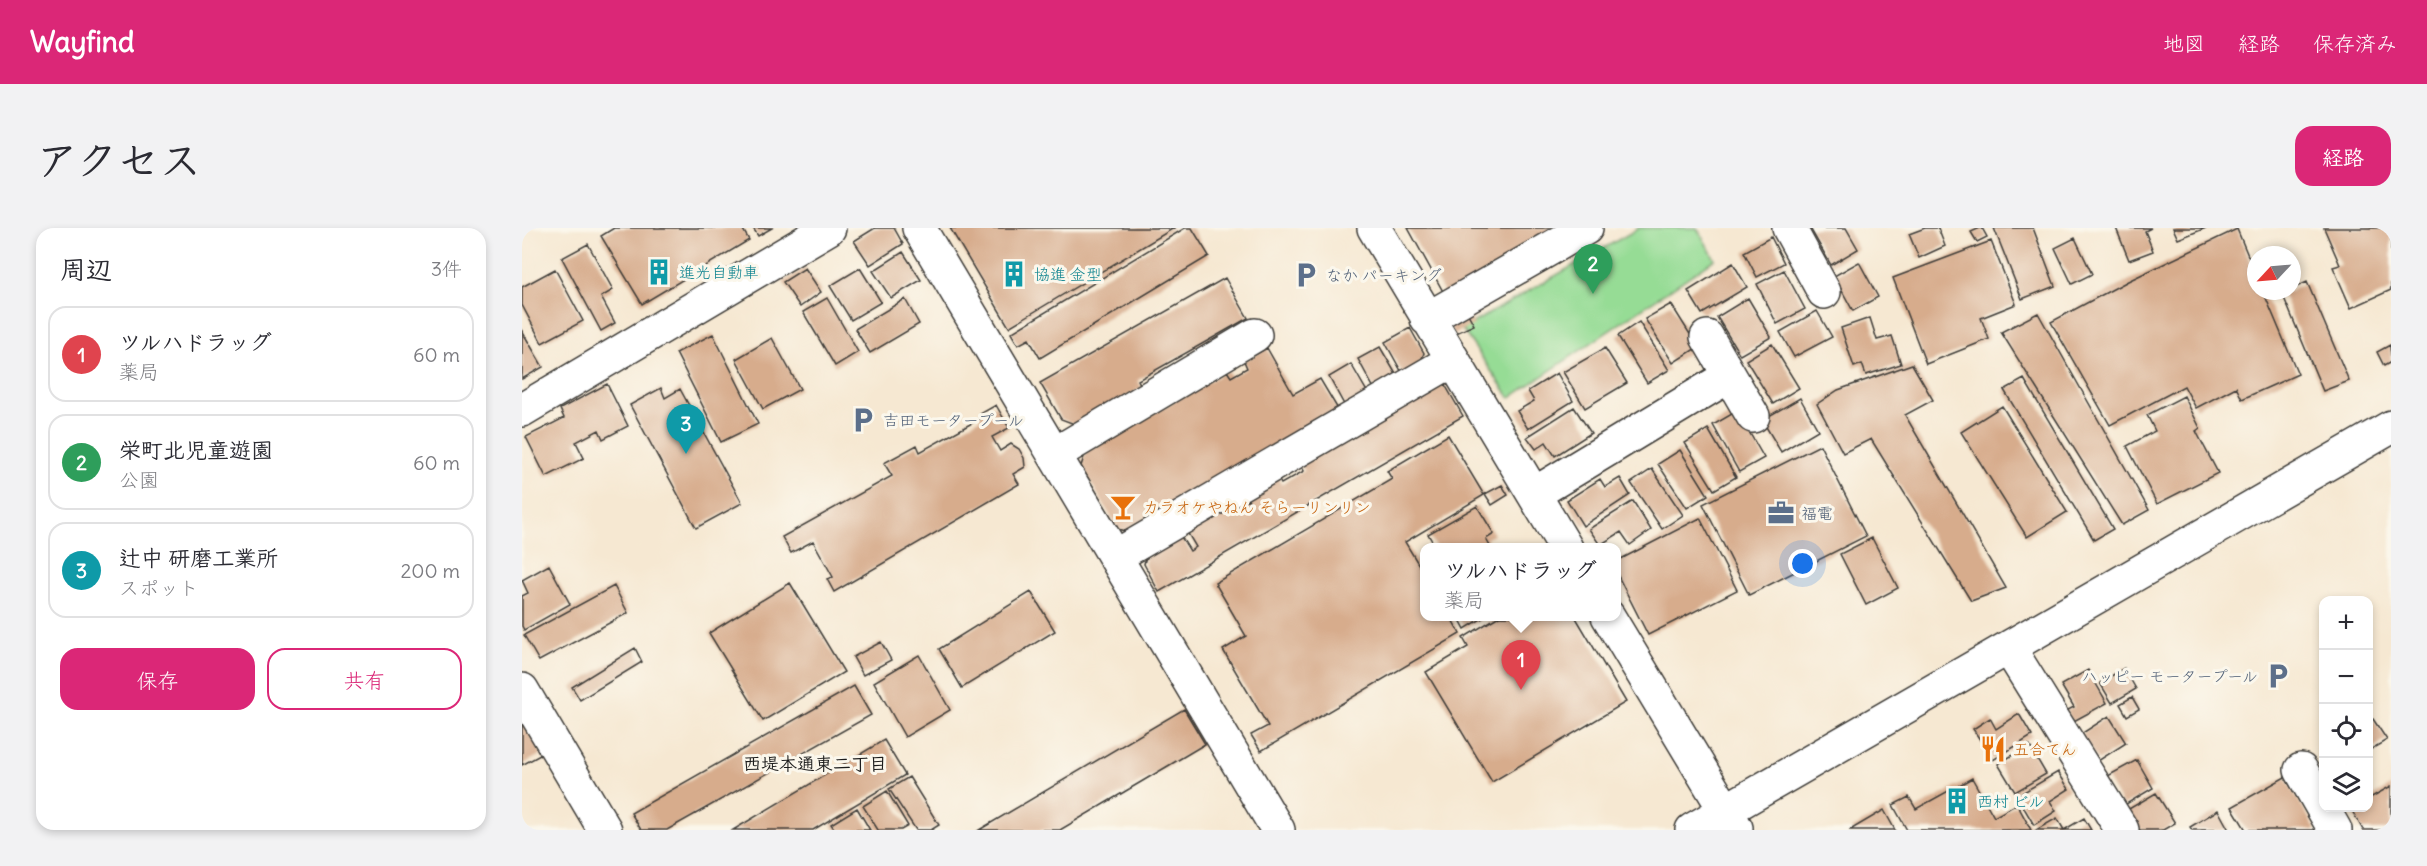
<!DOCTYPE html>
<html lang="ja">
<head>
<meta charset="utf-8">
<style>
  :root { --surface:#fff; --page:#f2f2f3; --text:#2b2b33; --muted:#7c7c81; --line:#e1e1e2; --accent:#db2777 }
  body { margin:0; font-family:Delius,"Klee One",sans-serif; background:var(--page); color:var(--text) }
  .controls { position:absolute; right:18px; bottom:18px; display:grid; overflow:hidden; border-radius:12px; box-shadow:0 3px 9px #0003 }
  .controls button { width:54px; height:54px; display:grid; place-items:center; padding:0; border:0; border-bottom:2px solid var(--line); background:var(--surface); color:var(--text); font:30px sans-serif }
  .compass { position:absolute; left:1725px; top:18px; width:54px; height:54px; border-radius:50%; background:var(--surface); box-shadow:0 3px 9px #0003; rotate:244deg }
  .you { position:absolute; left:1281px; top:336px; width:21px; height:21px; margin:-15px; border:4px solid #fff; border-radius:50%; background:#1a73e8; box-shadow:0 0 0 9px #1a73e833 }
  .badge { display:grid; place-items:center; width:39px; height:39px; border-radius:50%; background:var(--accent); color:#fff; font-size:20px; font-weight:700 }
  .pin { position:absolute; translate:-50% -50px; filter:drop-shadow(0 2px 3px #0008) }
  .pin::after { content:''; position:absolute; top:32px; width:21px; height:18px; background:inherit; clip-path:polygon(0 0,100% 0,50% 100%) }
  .popup { position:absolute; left:898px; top:315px; width:201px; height:78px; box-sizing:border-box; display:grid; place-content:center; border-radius:12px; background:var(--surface); filter:drop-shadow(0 2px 4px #0005); font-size:20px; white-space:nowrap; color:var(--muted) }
  .popup b { font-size:22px; color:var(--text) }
  .popup::after { content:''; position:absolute; left:50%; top:100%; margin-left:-12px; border:12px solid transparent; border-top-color:var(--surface) }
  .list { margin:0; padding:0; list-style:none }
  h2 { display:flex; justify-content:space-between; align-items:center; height:78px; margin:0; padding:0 24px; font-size:26px }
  h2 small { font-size:20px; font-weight:400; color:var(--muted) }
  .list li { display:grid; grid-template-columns:39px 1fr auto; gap:18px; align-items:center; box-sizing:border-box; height:96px; margin:0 12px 12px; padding:0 12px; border:2px solid var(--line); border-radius:18px }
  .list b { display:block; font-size:22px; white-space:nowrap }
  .list p { margin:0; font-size:20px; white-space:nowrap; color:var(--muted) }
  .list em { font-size:20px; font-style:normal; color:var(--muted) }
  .actions { display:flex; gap:12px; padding:18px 24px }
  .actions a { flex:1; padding:14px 0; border:2px solid var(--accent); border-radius:18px; text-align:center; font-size:21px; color:var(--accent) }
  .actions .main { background:var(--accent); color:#fff }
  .icon { flex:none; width:33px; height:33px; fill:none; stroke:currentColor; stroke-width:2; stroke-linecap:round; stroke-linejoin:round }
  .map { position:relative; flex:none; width:1869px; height:602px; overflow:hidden; border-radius:18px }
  header { display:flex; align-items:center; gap:36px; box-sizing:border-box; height:84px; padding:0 30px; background:var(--accent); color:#fff }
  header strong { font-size:28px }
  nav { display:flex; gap:33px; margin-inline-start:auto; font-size:21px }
  .intro { display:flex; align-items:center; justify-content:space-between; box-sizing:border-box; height:144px; padding:0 36px }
  h1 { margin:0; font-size:42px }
  .button { padding:15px 27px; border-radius:18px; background:var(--accent); color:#fff; font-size:21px; font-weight:700 }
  main { display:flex; gap:36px; padding:0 36px }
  aside { flex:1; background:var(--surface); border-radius:18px; box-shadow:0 3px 9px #0003 }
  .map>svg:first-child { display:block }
  .green { fill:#96dc95; stroke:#597c58; stroke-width:1.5 }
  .building { fill:#d7ac8c }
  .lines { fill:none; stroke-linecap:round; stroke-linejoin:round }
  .minor-casing { stroke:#3d3b37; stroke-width:36 }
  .minor { stroke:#fff; stroke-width:33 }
  .labels { text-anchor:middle; stroke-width:6; stroke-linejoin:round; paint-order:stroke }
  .culture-label { font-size:16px; fill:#0d838f; stroke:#fbf7ec; text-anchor:start }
  .service-label { font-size:16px; fill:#4e5e75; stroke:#fbf7ec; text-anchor:start }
  .food-label { font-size:16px; fill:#c56008; stroke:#fbf7ec; text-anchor:start }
  .neighbourhood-label { font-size:18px; font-weight:bold; fill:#1c1c1c; stroke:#fbf7ec }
</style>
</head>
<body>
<header>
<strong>Wayfind</strong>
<nav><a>地図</a><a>経路</a><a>保存済み</a></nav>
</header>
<div class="intro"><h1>アクセス</h1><a class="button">経路</a></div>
<main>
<aside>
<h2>周辺<small>3件</small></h2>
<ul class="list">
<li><span class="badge" style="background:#e0444e">1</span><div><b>ツルハドラッグ</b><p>薬局</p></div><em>60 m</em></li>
<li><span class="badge" style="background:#2e9e5b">2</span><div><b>栄町北児童遊園</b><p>公園</p></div><em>60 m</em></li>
<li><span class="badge" style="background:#0f9aa8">3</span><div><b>辻中 研磨工業所</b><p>スポット</p></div><em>200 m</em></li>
</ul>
<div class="actions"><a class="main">保存</a><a>共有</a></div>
</aside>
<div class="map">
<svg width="1869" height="602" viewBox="0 0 1869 602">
  <rect width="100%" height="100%" fill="#fbf7ec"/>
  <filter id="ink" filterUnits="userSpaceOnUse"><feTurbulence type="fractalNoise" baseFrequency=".0167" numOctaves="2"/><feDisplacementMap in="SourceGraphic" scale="12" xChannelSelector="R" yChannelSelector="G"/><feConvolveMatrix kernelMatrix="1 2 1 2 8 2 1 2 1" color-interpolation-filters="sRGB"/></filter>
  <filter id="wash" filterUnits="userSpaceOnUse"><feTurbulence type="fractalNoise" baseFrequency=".008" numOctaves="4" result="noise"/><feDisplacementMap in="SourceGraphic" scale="24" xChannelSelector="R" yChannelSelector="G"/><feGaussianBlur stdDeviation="1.35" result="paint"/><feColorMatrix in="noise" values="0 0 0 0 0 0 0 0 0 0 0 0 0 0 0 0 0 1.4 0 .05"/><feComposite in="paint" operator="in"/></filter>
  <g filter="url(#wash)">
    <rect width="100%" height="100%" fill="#f6e8d2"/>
    <path class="green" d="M1117,0H1175L1193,31L988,170L940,101Z"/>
    <g id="blocks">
      <path class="building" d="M92,0H220L227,12L120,76L79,8Z
        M231,0H250L236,8Z
        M353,0H372L381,16L348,37L332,13Z
        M428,0H652L487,99Z
        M663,0H670L687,28L518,130L507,111L496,117L489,105Z
        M886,0H1029L1032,6L923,67Z
        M1288,0H1324L1336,21L1309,37Z
        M1403,0H1416L1423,18L1397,30L1387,6Z
        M1458,0H1460L1465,9L1455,14L1449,4Z
        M1472,0H1511L1533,58L1500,71Z
        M1594,0H1629L1623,3L1631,23L1607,32Z
        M1651,0H1684L1656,11Z
        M1802,0H1869V62L1829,80L1811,39L1818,37Z
        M1715,1L1734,47V63H1741L1776,146L1720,171L1714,159L1674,180L1662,158L1588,197L1529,94L1606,53Z
        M1249,9L1262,35L1235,49L1222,24Z
        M1553,10L1570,46L1550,56L1533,20Z
        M1469,13L1494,76L1459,90L1467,111L1404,136L1371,50Z
        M66,16L91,62L79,69L93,95L79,103L40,30Z
        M381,24L399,52L369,70L351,43Z
        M1337,34L1356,69L1331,83L1312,48Z
        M1211,35L1225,59L1180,86L1166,63Z
        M283,40L299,64L278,79L261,54Z
        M338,40L359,74L329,92L308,58Z
        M33,41L61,93L20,115L0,77V59Z
        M1262,42L1283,81L1255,96L1235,56Z
        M703,50L726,90L616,152L620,160L555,197L539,191L518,155Z
        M1785,54L1827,153L1801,163L1760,65L1770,63V61Z
        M305,70L336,124L313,138L281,84Z
        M1226,70L1249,109L1218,127L1195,89Z
        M383,71L397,96L348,125L333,101Z
        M1149,76L1176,119L1151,135L1123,91Z
        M944,82L952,97L932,106L928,97Z
        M1295,83L1310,109L1272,129L1258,104Z
        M1516,85L1627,282L1600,297L1479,104Z
        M1348,90L1355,112L1370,108L1379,136L1344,147L1340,136L1332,139L1319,100Z
        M1117,94L1147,142L1125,155L1096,108Z
        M888,100L902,125L895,143L883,150L863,114Z
        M0,103L21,139L0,151Z
        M191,106L236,196L199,214L154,125Z
        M250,110L278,161L241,181L214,131Z
        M1250,116L1277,160L1251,176L1224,132Z
        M1868,117L1869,134L1862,138L1855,124Z
        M858,119L878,153L855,166L836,131Z
        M745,120L771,166L798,151L820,188L613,306L596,301L559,238L564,223L705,143L709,149L725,140L722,133Z
        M1083,120L1105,155L1063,180L1041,144Z
        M829,136L848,169L825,182L807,149Z
        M1390,136L1411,172L1383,187L1484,360L1449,373L1349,211L1321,225L1295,176L1316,162Z
        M1035,145L1051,173L1006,201L995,183L1012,173L1006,163Z
        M1502,151L1591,301L1572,312L1482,162Z
        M922,155L941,188L637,364L622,336L626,321L656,304L668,323L674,319L665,304L710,278L714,283L728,275L722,265L754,247L759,256L782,243L777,233Z
        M85,156L106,198L81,211L77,202L54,214L62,230L24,249L4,209L42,190L38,181Z
        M139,160L143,170L158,161L220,275L174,300L108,177Z
        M1662,168L1678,200L1674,203L1696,245L1635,276L1605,218L1633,203L1625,187Z
        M1278,170L1296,202L1259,224L1240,192Z
        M474,177L487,200L470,209L478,223L489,216L497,221L502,230L503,239L491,246L497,256L312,364L305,351L311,349L291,313L269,325L260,309L370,248L362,235L395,217L398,224L459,190L458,186Z
        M1480,178L1545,284L1505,309L1439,204Z
        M1052,179L1069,205L1033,228L1024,214L1014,221L1005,209Z
        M1215,183L1242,230L1217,244L1191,197Z
        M1186,201L1214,249L1192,262L1163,215Z
        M926,207L962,267L883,314L903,347V388H928L938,406L739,523L729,507L746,498L701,422L724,408L693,355L870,251L865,243Z
        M1298,217L1344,308L1227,367L1181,276Z
        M1158,222L1186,267L1165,280L1136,236Z
        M1130,241L1161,287L1140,301L1109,255Z
        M1098,250L1108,267L1061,298L1045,272L1078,251L1083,259Z
        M980,257L986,267L970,277L963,266Z
        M1111,273L1129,302L1108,317L1099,304L1078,317L1067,301Z
        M955,278L972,306L964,311L969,320H914L906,306Z
        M1178,290L1215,362L1126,407L1095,346V333Z
        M1350,310L1376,360L1344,377L1318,326Z
        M27,337L48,376L2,402L0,398V368L6,365L0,352Z
        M268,355L322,444L241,493L187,405Z
        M92,358L106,385L17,433L2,407Z
        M509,364L533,403L440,460L417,421Z
        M936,388H964L943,401Z
        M977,388H1053L1104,474L970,554L904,444L946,419L941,410Z
        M359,414L369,432L341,447L331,429Z
        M113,420L120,434L58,472L50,459Z
        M397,427L428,482L383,509L352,454Z
        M1602,440L1614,461L1590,475L1578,455Z
        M1566,442L1585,475L1550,494L1544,483L1552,479L1539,457Z
        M332,458L349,487L145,602H119L109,585Z
        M1610,469L1617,481L1605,488L1598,476Z
        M662,481L683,516L646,538L538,602H457Z
        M1497,486L1510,508L1471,532L1451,501L1468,490L1474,501Z
        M1587,488L1604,515L1576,533L1559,506Z
        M0,491L20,526L0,537Z
        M1851,491L1865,512L1846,523V493Z
        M362,512L383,547L291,602H211Z
        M1507,517L1524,546L1493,564L1476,536Z
        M1615,532L1631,560L1601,578L1584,549Z
        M1536,544L1547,561L1528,573L1534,583L1512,597L1495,568Z
        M387,549L417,597L409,602H394L367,561Z
        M1763,549L1794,602H1724L1710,579Z
        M1450,550L1472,589L1495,576L1509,602H1385L1371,577L1387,569L1394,581Z
        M1869,558V602H1841L1829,581L1846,580V571Z
        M365,563L386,598L379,602H356L341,578Z
        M1634,565L1653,595L1641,602H1616L1605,582Z
        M335,580L348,602H313L309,596Z
        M1362,582L1373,602H1328Z
        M1696,582L1707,602H1670L1668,599Z
        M1535,590L1542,602L1562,590L1569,602H1514Z"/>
    </g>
  </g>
  <g filter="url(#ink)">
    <use href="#blocks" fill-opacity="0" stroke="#3d3b37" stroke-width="1.5"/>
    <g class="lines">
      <g class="minor-casing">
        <path id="minor" d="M397,0L756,602
          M852,0L1044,320
          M1267,0L1302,64
          M905,91L1064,0
          M1185,109L1231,188
          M0,182L307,0
          M533,226L733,107
          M1012,266L1207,148
          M594,328L931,132
          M1086,388L1214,600
          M1487,420L1600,602
          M0,462L83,602
          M1779,542L1813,602
          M1170,602L1869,199"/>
      </g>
      <use href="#minor" class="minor"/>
    </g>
  </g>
  <defs>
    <g id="building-bare" transform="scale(2.07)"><path d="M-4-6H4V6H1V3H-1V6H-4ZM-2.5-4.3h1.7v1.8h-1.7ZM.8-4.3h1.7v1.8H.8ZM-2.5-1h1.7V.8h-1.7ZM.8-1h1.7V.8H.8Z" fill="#0f9aa8" stroke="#fbf7ec" stroke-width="2.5" paint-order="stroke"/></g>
    <g id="parking-bare" transform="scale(2.07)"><path d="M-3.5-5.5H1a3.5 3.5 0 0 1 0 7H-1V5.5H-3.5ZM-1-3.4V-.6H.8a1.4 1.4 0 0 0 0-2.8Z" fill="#5c6f8a" stroke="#fbf7ec" stroke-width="2.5" paint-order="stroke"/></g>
    <g id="bar-bare" transform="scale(2.07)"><path d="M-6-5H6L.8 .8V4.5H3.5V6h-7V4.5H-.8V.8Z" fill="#e8710a" stroke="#fbf7ec" stroke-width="2.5" paint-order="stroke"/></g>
    <g id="office-bare" transform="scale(2.07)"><path d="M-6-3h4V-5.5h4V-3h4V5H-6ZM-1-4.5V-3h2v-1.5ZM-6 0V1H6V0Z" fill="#5c6f8a" stroke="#fbf7ec" stroke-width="2.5" paint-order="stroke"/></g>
    <g id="restaurant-bare" transform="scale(2.07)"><path d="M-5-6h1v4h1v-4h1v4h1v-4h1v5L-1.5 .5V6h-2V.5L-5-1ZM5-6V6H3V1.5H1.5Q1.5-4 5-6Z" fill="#e8710a" stroke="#fbf7ec" stroke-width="2.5" paint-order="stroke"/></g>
  </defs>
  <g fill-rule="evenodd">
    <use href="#building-bare" x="137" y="44"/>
    <use href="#building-bare" x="492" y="46"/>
    <use href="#parking-bare" x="784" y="47"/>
    <use href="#parking-bare" x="341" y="192"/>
    <use href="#bar-bare" x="601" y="279"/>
    <use href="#office-bare" x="1259" y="285"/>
    <use href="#parking-bare" x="1756" y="448"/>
    <use href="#restaurant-bare" x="1471" y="521"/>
    <use href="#building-bare" x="1435" y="573"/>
  </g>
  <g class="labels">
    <g class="culture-label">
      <text x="157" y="50">進光自動車</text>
      <text x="512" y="52">協進 金型</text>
      <text x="1455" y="579">西村 ビル</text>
    </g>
    <g class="service-label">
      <text x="804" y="53">なか パーキング</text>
      <text x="361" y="198">吉田モータープール</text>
      <text x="1279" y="291">福電</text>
      <text x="1736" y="454" text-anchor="end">ハッピー モータープール</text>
    </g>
    <g class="food-label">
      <text x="621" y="285">カラオケやねん そらーリンリン</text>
      <text x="1491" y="527">五合てん</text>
    </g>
    <g class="neighbourhood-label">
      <text x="293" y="542">西堤本通東二丁目</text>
    </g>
  </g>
</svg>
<div class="controls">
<button>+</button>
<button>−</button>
<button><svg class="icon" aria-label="locate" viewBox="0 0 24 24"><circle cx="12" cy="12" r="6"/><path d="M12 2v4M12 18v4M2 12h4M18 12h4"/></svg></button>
<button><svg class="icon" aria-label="layers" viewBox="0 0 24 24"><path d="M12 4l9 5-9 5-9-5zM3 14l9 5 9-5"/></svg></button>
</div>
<svg class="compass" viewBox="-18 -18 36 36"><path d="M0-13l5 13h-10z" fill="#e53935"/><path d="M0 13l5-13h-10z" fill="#7c7c81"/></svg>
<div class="you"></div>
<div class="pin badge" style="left:999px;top:462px;background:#e0444e">1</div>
<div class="popup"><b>ツルハドラッグ</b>薬局</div>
<div class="pin badge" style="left:1071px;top:66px;background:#2e9e5b">2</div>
<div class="pin badge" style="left:164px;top:226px;background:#0f9aa8">3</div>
</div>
</main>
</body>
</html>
